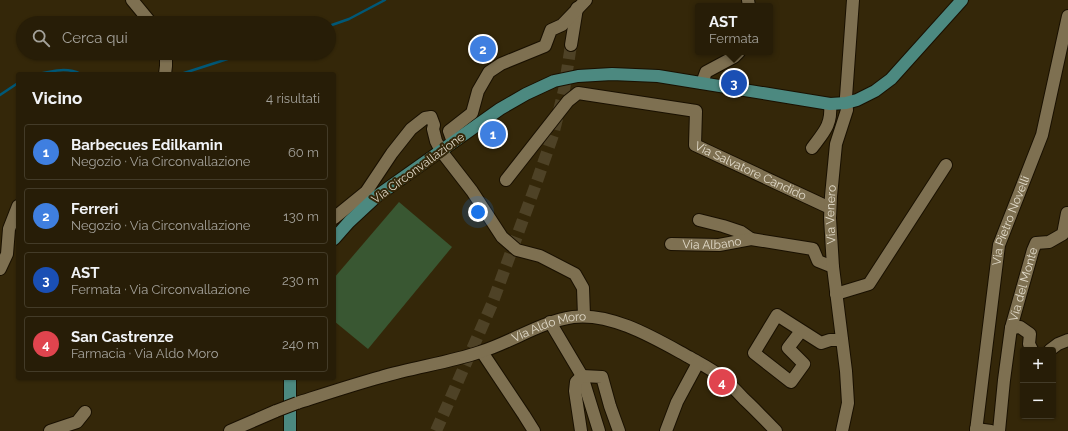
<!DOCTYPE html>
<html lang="it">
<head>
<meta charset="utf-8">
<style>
  :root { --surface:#271d07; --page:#2f2611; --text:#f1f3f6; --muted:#a4a29b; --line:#433b28; --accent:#f987e9 }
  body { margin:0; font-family:Raleway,sans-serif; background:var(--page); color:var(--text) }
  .controls { position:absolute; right:12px; bottom:12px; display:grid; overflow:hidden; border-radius:4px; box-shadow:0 1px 3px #0004 }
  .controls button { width:36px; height:36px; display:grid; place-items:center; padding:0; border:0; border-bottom:1px solid var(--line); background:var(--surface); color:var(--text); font:20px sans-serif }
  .you { position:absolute; left:478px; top:212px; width:14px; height:14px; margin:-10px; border:3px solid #fff; border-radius:50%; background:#1a73e8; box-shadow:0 0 0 6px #1a73e833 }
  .badge { display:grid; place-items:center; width:26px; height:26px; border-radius:50%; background:var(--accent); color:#fff; font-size:13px; font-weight:700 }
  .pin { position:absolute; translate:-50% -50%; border:2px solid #fff; box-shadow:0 1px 4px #0006 }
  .popup { position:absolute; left:695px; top:3px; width:78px; height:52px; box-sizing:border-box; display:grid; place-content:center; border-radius:4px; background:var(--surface); filter:drop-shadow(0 1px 3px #0005); font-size:13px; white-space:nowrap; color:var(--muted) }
  .popup b { font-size:15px; color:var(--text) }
  .popup::after { content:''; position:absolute; left:50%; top:100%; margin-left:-8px; border:8px solid transparent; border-top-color:var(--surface) }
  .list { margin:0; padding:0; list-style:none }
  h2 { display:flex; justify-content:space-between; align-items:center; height:52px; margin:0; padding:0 16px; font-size:17px }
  h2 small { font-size:13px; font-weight:400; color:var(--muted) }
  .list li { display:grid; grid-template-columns:26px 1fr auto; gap:12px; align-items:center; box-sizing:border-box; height:56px; margin:0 8px 8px; padding:0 8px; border:1px solid var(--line); border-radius:4px }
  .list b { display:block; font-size:15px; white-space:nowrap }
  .list p { margin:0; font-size:13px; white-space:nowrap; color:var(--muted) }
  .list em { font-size:13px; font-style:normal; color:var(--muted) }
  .icon { flex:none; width:22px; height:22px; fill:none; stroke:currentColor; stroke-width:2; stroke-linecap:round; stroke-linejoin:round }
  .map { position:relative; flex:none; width:1068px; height:431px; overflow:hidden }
  .search { position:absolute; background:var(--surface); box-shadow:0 1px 3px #0004; left:16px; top:16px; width:320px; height:44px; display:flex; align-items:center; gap:10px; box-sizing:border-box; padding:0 14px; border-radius:22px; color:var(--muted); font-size:15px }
  .panel { position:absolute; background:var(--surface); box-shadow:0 1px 3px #0004; left:16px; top:72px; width:320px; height:308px; border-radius:4px }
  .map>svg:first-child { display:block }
  .green { fill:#395732 }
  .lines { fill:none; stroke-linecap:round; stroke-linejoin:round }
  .stream { stroke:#005877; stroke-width:2.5 }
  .minor-tunnel { stroke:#4e4226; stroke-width:12; stroke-dasharray:12 6; stroke-linecap:butt }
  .minor-casing { stroke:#191000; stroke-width:14 }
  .major-casing { stroke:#191000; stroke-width:14 }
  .minor { stroke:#7e7051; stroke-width:12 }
  .major { stroke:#4c8980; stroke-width:12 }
  .minor-bridge-casing { stroke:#191000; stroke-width:14; stroke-linecap:butt }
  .minor-bridge { stroke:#7e7051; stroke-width:12 }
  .labels { text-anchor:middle; stroke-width:4; stroke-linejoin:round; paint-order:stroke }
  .street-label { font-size:12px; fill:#e0d9c8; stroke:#342709 }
</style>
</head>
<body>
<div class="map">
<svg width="1068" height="431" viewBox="0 0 1068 431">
  <rect width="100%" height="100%" fill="#342709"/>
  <path class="green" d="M399,202L452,247L368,349L334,321V278Z"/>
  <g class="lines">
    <path class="stream" d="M329,26L349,19L385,0
      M38,74C52,71 67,67 81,74
      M181,74L246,53
      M0,95L18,83"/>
    <path class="minor-tunnel" d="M436,431L492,304L535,187L553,135L564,90L571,45"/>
    <g class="minor-casing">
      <g id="minor">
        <path d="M132,0L151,23"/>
        <path d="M748,0L749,6"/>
        <path d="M571,45L577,8"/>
        <path d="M165,74L166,66V53"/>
        <path d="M702,83L706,72L734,57L739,52"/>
        <path d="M453,142L449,131L472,113L478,91L489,72L501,64L545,46L551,30L562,25L586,0"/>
        <path d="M812,148C824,132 832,125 830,104"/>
        <path id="s1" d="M506,180L568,101L578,93L696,111L695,145L830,208"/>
        <path d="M334,218L366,192L392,153L411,129L425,118L431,117L434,125L433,129L436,141L441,151L472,191L502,237L517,250L540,256L575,274L583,288L584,316"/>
        <path d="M699,220L723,226L741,232L751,239"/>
        <path id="s2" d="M671,244L719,245L751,239L813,249L818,261L833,267"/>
        <path d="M0,269L7,254L9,229L18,206"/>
        <path d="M836,294L869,284L946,165"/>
        <path d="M550,322L582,376L599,431"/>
        <path d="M1011,328L1020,327L1030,334L1029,344L1032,350"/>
        <path d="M801,331L788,348L804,364L791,382L754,353L777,315L821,343L830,340H842"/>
        <path d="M1050,350L1058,344L1068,340"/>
        <path d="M482,352L524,415L534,431"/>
        <path id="s3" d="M297,403C325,394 352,385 381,377C414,367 448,363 480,352C512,342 540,322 573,317C612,312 656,339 689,357C699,363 710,368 720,376C729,382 736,391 744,399C755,409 765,420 776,431"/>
        <path d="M976,429L991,431"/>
        <path d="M50,431L77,422L85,412"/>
        <path d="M230,431L276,411"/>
        <path d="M581,431L575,391L576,382L582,376L602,377L610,406L619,431"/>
        <path d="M666,431L677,402L698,363"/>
        <path id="s4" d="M842,431L848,403L846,371L833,267L830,218L831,196L836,144L847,110L846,97L853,0"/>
        <path id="s5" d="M976,431L999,245L1042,135L1068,16"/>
        <path id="s6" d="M999,431L1004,380L1011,328L1033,250L1036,243L1049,242L1063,234L1067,213"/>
      </g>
    </g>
    <g class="major-casing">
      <path id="major" d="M334,239L349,222L377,196L500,109L526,94L554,81L578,76L612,74L658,76L830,104L846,103L857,100L875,91L891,79L962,0
        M290,378V431"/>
    </g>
    <use href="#minor" class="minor"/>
    <use href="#major" class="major"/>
    <g class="minor-bridge-casing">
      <path id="minor-bridge" d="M276,411L297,403"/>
    </g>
    <use href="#minor-bridge" class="minor-bridge"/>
  </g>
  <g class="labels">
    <g class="street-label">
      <text transform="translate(418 168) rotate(-36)" y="4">Via Circonvallazione</text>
      <text dy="4" stroke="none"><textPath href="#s1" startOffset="328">Via Salvatore Candido</textPath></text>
      <text dy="4" stroke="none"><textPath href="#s4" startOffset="218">Via Venero</textPath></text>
      <text dy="4" stroke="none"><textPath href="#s5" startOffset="214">Via Pietro Novelli</textPath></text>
      <text dy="4" stroke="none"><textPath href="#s2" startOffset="41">Via Albano</textPath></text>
      <text dy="4" stroke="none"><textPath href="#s6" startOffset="149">Via del Monte</textPath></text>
      <text dy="4" stroke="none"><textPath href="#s3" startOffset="264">Via Aldo Moro</textPath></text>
    </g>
  </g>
</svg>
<div class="controls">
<button>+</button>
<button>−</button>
</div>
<div class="you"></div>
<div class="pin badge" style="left:493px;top:134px;background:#3f7fe0">1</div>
<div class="pin badge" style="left:483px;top:49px;background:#3f7fe0">2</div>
<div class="pin badge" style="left:734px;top:83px;background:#1a4fb4">3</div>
<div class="popup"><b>AST</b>Fermata</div>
<div class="pin badge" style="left:722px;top:382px;background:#e0444e">4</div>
<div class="search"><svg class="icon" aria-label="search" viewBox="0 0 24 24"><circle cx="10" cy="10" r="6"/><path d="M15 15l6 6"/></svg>Cerca qui</div>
<section class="panel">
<h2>Vicino<small>4 risultati</small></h2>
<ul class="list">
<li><span class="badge" style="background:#3f7fe0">1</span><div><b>Barbecues Edilkamin</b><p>Negozio · Via Circonvallazione</p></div><em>60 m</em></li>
<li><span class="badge" style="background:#3f7fe0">2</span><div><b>Ferreri</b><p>Negozio · Via Circonvallazione</p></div><em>130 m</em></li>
<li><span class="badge" style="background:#1a4fb4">3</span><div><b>AST</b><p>Fermata · Via Circonvallazione</p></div><em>230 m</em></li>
<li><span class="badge" style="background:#e0444e">4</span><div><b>San Castrenze</b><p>Farmacia · Via Aldo Moro</p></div><em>240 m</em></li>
</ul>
</section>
</div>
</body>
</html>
